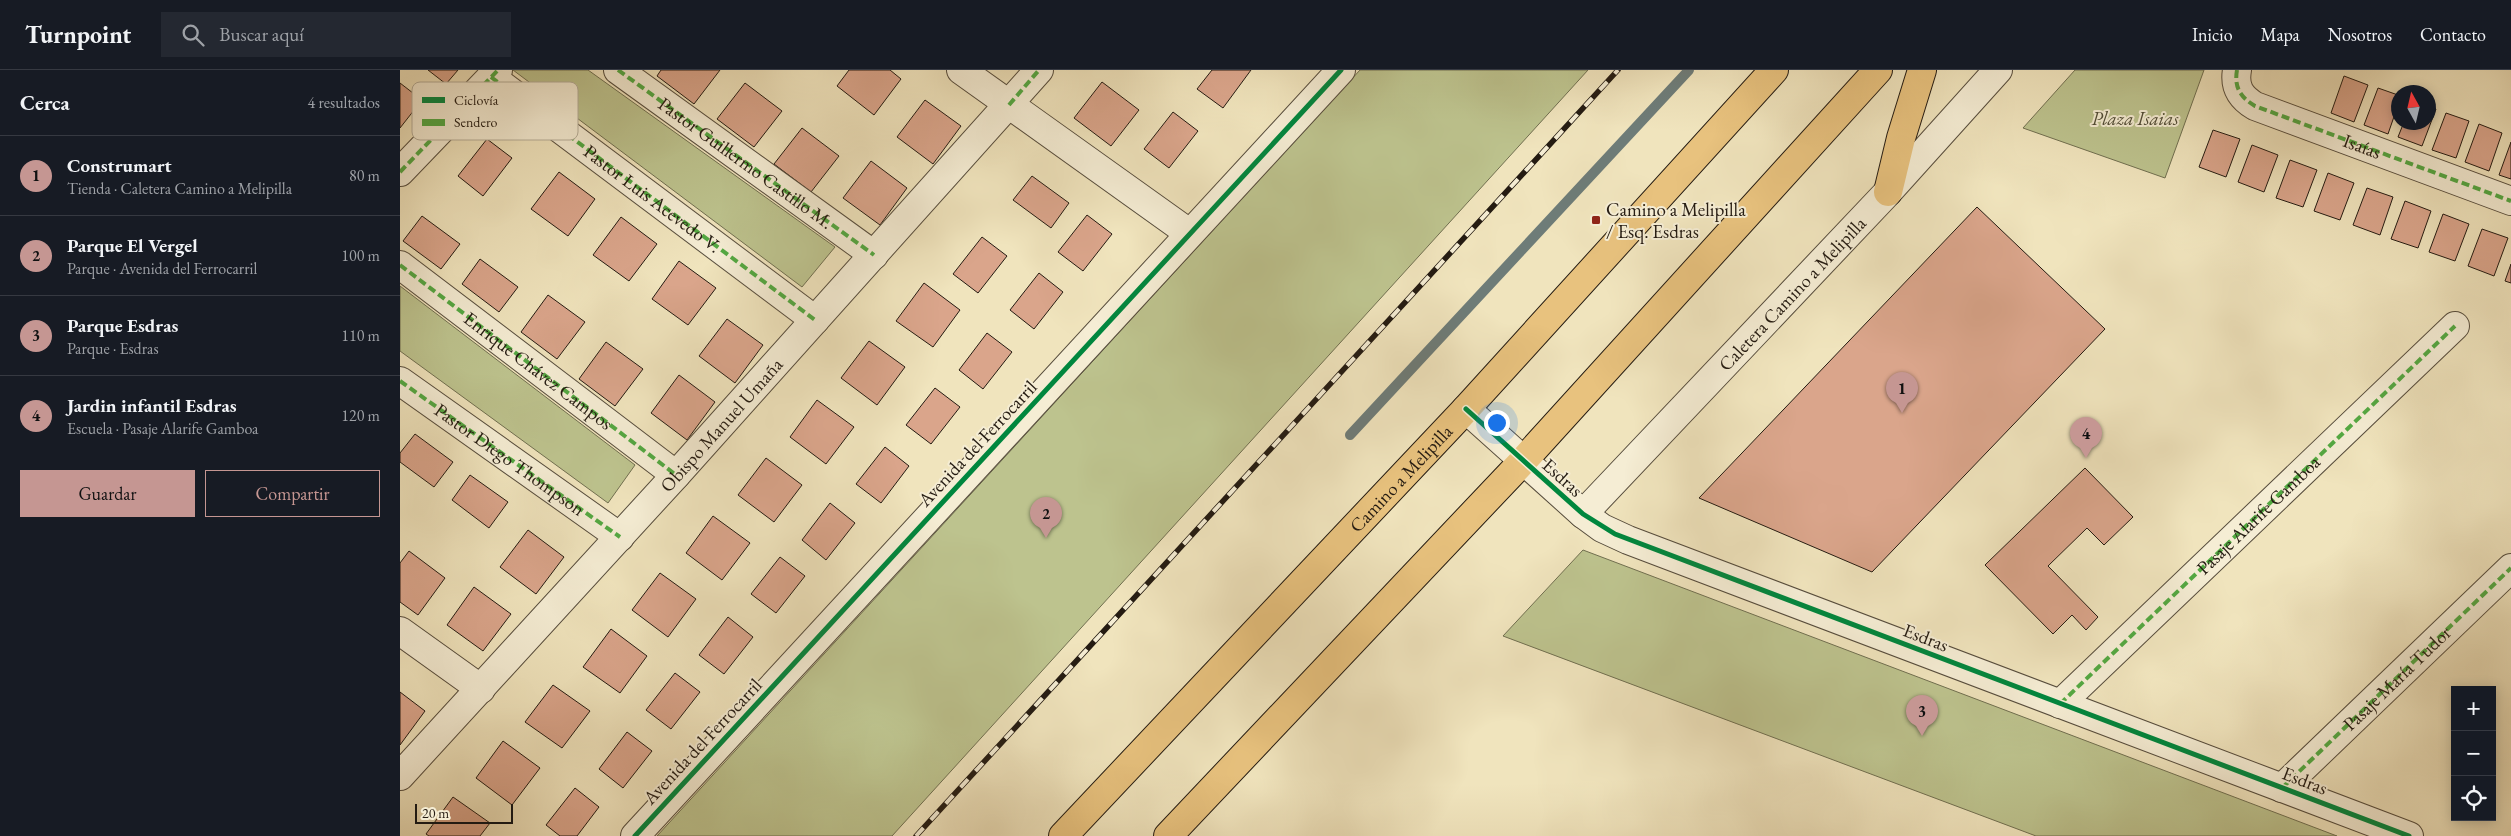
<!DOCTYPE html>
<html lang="es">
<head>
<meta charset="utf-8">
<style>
  :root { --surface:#171b24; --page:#242831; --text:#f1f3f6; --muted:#9ea1a6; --line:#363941; --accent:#c59692 }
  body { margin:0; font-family:"EB Garamond",serif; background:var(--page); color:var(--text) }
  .controls { position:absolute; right:15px; bottom:15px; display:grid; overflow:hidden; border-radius:0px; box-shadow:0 2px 12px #0003 }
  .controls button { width:45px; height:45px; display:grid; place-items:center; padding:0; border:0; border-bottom:1px solid var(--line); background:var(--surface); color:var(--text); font:25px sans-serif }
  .compass { position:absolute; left:1991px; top:15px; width:45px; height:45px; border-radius:50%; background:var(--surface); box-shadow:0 2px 12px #0003; rotate:352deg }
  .scale { position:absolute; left:15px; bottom:12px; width:98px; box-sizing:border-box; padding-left:5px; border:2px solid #241b12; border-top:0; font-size:14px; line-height:18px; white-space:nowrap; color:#241b12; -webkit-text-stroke:4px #f5edd4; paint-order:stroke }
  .you { position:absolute; left:1096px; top:352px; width:18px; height:18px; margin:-12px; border:4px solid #fff; border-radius:50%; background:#1a73e8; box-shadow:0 0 0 8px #1a73e833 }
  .badge { display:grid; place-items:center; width:32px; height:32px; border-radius:50%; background:var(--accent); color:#111; font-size:16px; font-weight:700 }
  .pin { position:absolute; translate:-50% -41px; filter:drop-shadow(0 1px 2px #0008) }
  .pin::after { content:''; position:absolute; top:26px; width:18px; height:15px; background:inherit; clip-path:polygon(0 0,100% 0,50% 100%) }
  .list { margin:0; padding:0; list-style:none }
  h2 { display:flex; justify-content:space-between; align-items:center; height:65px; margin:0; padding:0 20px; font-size:21px }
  h2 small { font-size:16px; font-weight:400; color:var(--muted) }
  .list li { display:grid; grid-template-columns:32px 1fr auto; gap:15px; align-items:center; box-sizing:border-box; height:80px; padding:0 20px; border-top:1px solid var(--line) }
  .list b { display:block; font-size:19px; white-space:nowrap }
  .list p { margin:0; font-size:16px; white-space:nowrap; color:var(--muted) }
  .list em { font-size:16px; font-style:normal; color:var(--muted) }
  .actions { display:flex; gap:10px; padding:15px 20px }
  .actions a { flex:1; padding:11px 0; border:1px solid var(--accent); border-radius:0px; text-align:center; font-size:18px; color:var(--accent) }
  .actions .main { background:var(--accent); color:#111 }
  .icon { flex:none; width:28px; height:28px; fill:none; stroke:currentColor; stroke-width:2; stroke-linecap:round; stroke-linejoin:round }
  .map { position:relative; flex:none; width:2111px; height:766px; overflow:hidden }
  header { display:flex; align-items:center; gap:30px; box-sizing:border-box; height:70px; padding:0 25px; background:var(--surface); border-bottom:1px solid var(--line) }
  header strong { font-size:24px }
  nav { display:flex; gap:28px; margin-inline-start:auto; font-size:18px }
  .search { width:350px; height:45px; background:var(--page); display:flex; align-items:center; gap:12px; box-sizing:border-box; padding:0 18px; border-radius:0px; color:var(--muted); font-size:19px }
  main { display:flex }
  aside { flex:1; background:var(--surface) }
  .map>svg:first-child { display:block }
  .green { fill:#bdc38e; stroke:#706f50 }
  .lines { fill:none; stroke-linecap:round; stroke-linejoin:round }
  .stream { stroke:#6e7c78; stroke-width:10 }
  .building { fill:#daa58b; stroke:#241b12 }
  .minor-casing { stroke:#574d3d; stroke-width:30 }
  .tertiary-casing { stroke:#574d3d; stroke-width:30 }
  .primary-casing { stroke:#241b12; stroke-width:30 }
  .minor { stroke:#f5edd4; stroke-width:28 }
  .tertiary { stroke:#f5edd4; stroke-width:28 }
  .primary { stroke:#e8c27e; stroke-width:28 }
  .rail-casing { stroke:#241b12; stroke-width:5.5 }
  .rail { stroke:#f5edd4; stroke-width:4; stroke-dasharray:11; stroke-linecap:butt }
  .quiet { stroke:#53a942; stroke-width:4; stroke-dasharray:8 4; stroke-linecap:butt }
  .cycleway-casing { stroke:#f5edd4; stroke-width:8 }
  .cycleway { stroke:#00873e; stroke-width:5 }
  .poi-dot { fill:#8f2418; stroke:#f5edd4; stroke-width:2 }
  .labels { text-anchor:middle; stroke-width:4; stroke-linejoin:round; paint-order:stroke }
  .park-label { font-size:19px; font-style:italic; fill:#524d37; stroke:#f5edd4 }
  .street-label { font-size:19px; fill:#241b12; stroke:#f5edd4 }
  .poi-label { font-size:19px; fill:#241b12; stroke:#f5edd4; text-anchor:start }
  .key { fill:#f5edd4; stroke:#b6ae9a; stroke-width:1 }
  .key-label { font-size:14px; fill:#241b12 }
</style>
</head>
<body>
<header>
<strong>Turnpoint</strong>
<div class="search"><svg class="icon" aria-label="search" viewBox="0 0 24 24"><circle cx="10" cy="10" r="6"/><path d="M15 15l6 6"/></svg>Buscar aquí</div>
<nav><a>Inicio</a><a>Mapa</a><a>Nosotros</a><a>Contacto</a></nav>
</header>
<main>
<aside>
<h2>Cerca<small>4 resultados</small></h2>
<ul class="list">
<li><span class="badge">1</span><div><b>Construmart</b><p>Tienda · Caletera Camino a Melipilla</p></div><em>80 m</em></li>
<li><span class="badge">2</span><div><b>Parque El Vergel</b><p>Parque · Avenida del Ferrocarril</p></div><em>100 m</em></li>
<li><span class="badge">3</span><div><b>Parque Esdras</b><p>Parque · Esdras</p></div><em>110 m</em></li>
<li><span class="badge">4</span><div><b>Jardin infantil Esdras</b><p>Escuela · Pasaje Alarife Gamboa</p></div><em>120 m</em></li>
</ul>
<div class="actions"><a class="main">Guardar</a><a>Compartir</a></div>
</aside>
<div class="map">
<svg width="2111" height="766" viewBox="0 0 2111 766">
  <rect width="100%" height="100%" fill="#f0e4bd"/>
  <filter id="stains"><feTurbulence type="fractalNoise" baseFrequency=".004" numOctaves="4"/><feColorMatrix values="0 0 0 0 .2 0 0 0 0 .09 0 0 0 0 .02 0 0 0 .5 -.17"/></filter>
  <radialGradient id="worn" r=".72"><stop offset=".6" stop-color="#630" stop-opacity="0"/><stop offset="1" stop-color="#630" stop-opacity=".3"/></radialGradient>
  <path class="green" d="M113,0H188L435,177L402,217Z
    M960,0H1188L492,766H257Z
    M1675,0H1804L1765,108L1623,58Z
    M0,216L235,395L208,433L0,281Z
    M1183,480L1937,766H1636L1103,566Z"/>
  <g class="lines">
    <path class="stream" d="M950,365L1289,0"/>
  </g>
  <path class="building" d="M28,0H58L46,14Z
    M261,0H320L294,34L257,6Z
    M449,0H490L501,9L474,45L437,16Z
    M812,0H851L823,38L797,19Z
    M1944,6L1968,15L1954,52L1931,43Z
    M702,12L739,40L711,76L674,48Z
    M0,13L22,30L0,58Z
    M345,13L382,41L354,77L317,49Z
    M1978,18L1998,25V35L1988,64L1964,55Z
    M525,30L561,56L533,94L497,67Z
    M2028,36L2036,39L2022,76L1998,67L2004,52H2028Z
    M773,42L798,61L769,98L744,79Z
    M2046,43L2069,51L2056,88L2032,80Z
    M2079,54L2102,63L2089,101L2065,92Z
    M402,58L439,86L411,122L374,94Z
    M1813,60L1840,69L1826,107L1799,97Z
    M87,69L112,88L83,126L58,106Z
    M2111,72V109L2099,105Z
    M1852,75L1878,85L1864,122L1838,112Z
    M1890,90L1917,100L1903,137L1876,128Z
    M471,91L507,118L480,155L443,128Z
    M159,102L195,129L168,166L131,139Z
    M1928,103L1954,113L1940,150L1914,141Z
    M632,106L669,133L651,158L613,130Z
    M1967,118L1993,127L1980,165L1953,155Z
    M2005,131L2031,141L2018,178L1991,169Z
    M1577,137L1705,259L1472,502L1299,428Z
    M2043,144L2069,154L2055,191L2029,182Z
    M687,145L712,164L683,201L658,182Z
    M22,146L60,174L41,199L3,171Z
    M221,147L257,174L229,211L193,185Z
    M2082,159L2108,168L2094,206L2068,196Z
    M582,167L607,186L578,223L553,204Z
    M80,189L118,217L99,242L62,214Z
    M279,191L316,218L288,255L252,229Z
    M2111,194V213L2105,211Z
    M639,203L663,222L634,259L610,240Z
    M524,213L560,240L533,277L496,251Z
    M148,225L185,252L157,289L121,262Z
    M327,249L363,275L335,313L299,286Z
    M587,263L612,282L583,319L559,300Z
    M469,271L505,297L477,335L441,308Z
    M206,272L243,299L215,336L179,309Z
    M279,305L315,332L287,370L251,343Z
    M535,318L560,337L531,374L506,355Z
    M417,330L454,357L426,394L390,367Z
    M15,364L53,392L34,417L0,392V383Z
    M485,377L509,396L481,433L456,414Z
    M366,388L402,415L374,452L338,425Z
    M1685,398L1733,447L1704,475L1687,458L1648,496L1698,547L1686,560L1672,545L1653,564L1585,495Z
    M70,405L108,432L89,458L52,430Z
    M430,433L455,453L426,490L402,470Z
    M313,446L350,473L322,510L286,483Z
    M128,460L164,487L136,524L100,497Z
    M9,481L45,508L18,545L0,532V493Z
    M380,487L405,506L376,543L351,524Z
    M260,503L296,529L268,567L232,540Z
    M74,517L111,544L83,581L47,555Z
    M328,547L353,567L324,604L299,585Z
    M211,559L247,586L220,623L183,597Z
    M275,603L300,622L271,659L246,640Z
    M153,615L190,641L162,678L125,652Z
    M0,622L25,641L0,675Z
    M227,662L252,681L223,718L199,699Z
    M103,671L140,698L112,735L76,708Z
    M175,718L199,737L177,766H160L146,755Z
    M53,727L90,753L80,766H29L26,764Z"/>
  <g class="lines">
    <g class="minor-casing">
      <g id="minor">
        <path id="s1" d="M218,0L474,185"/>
        <path d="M561,0L789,163"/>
        <path d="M1837,0C1834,17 1840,27 1855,36L2111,131"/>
        <path id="s2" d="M91,7L415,250"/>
        <path d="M0,102L98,0"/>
        <path d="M0,195L276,405"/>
        <path d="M0,311L220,467"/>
        <path d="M1183,444L1202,458L1228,470L2009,766"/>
        <path d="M0,561L81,619"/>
        <path id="s3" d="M1660,634L2055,256"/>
        <path id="s4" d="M0,706L276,405L639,0"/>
        <path id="s5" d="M1882,718L2111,498"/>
        <path d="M235,766L941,0"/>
      </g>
    </g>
    <g class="tertiary-casing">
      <g id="tertiary">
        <path id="s6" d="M1066,339L1183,444L1488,122L1598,0"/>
      </g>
    </g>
    <g class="primary-casing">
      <g id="primary">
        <path d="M1488,122L1501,68L1522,0"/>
        <path id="s7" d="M663,766L1066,339L1374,0"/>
        <path d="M768,766L1123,391L1478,0"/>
      </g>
    </g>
    <use href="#minor" class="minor"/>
    <use href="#tertiary" class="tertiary"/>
    <use href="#primary" class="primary"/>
    <g class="rail-casing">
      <path id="rail" d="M516,766L1218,0"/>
    </g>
    <use href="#rail" class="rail"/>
    <g class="quiet">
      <path d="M218,0L474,185"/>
      <path id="s8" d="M1837,0C1834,17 1840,27 1855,36L2111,131"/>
      <path d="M91,7L415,250"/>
      <path d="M609,35L639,0"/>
      <path d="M0,102L98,0"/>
      <path id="s9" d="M0,195L276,405"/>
      <path id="s10" d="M0,311L220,467"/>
      <path d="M1660,634L2055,256"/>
      <path d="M1882,718L2111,498"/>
    </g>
    <g class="cycleway-casing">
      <path id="cycleway" d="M1066,339L1183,444L1215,464L2009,766
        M235,766L941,0"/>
    </g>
    <use href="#cycleway" class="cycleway"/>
  </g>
  <rect class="poi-dot" x="1191" y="145" width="10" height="10" rx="2.5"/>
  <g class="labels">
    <g class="park-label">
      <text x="1735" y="55">Plaza Isaias</text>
    </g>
    <g class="street-label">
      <text dy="7" stroke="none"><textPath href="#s8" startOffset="158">Isaías</textPath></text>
      <text dy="7" stroke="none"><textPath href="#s1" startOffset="158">Pastor Guillermo Castillo M.</textPath></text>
      <text dy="7" stroke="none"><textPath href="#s2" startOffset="202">Pastor Luis Acevedo V.</textPath></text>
      <text dy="7" stroke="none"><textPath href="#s6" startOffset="461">Caletera Camino a Melipilla</textPath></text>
      <text dy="7" stroke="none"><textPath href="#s9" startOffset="174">Enrique Chávez Campos</textPath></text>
      <text dy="7" stroke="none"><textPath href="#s4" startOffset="476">Obispo Manuel Umaña</textPath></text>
      <text transform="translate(577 373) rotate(-47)" y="7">Avenida del Ferrocarril</text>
      <text dy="7" stroke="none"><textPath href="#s10" startOffset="135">Pastor Diego Thompson</textPath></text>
      <text transform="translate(1163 407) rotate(42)" y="7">Esdras</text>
      <text dy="7" stroke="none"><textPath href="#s7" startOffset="492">Camino a Melipilla</textPath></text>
      <text dy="7" stroke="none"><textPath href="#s3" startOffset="274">Pasaje Alarife Gamboa</textPath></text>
      <text transform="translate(1526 567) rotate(21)" y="7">Esdras</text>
      <text dy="7" stroke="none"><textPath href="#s5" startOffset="159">Pasaje María Tudor</textPath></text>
      <text transform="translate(302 671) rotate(-47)" y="7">Avenida del Ferrocarril</text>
      <text transform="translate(1905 710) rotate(21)" y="7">Esdras</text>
    </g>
    <g class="poi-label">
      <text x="1206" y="146">Camino a Melipilla<tspan x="1206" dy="22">/ Esq. Esdras</tspan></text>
    </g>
  </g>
  <rect x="12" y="12" width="166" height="58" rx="8" class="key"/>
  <rect x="22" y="27" width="23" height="6" fill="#00873e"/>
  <rect x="22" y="49" width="23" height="7" fill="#53a942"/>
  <g class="key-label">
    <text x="54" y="35">Ciclovía</text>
    <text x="54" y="57">Sendero</text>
  </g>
  <rect width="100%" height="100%" filter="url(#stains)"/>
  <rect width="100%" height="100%" fill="url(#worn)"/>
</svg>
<div class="controls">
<button>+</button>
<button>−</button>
<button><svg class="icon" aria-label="locate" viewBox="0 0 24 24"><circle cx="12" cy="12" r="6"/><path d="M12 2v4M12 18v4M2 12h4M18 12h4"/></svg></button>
</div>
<svg class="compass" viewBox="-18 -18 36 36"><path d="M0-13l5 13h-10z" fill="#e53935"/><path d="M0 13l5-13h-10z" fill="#9ea1a6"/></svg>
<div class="scale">20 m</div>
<div class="you"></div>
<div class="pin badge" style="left:1502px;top:343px">1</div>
<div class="pin badge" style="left:646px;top:468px">2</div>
<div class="pin badge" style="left:1522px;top:666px">3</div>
<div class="pin badge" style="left:1686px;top:388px">4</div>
</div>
</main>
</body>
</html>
